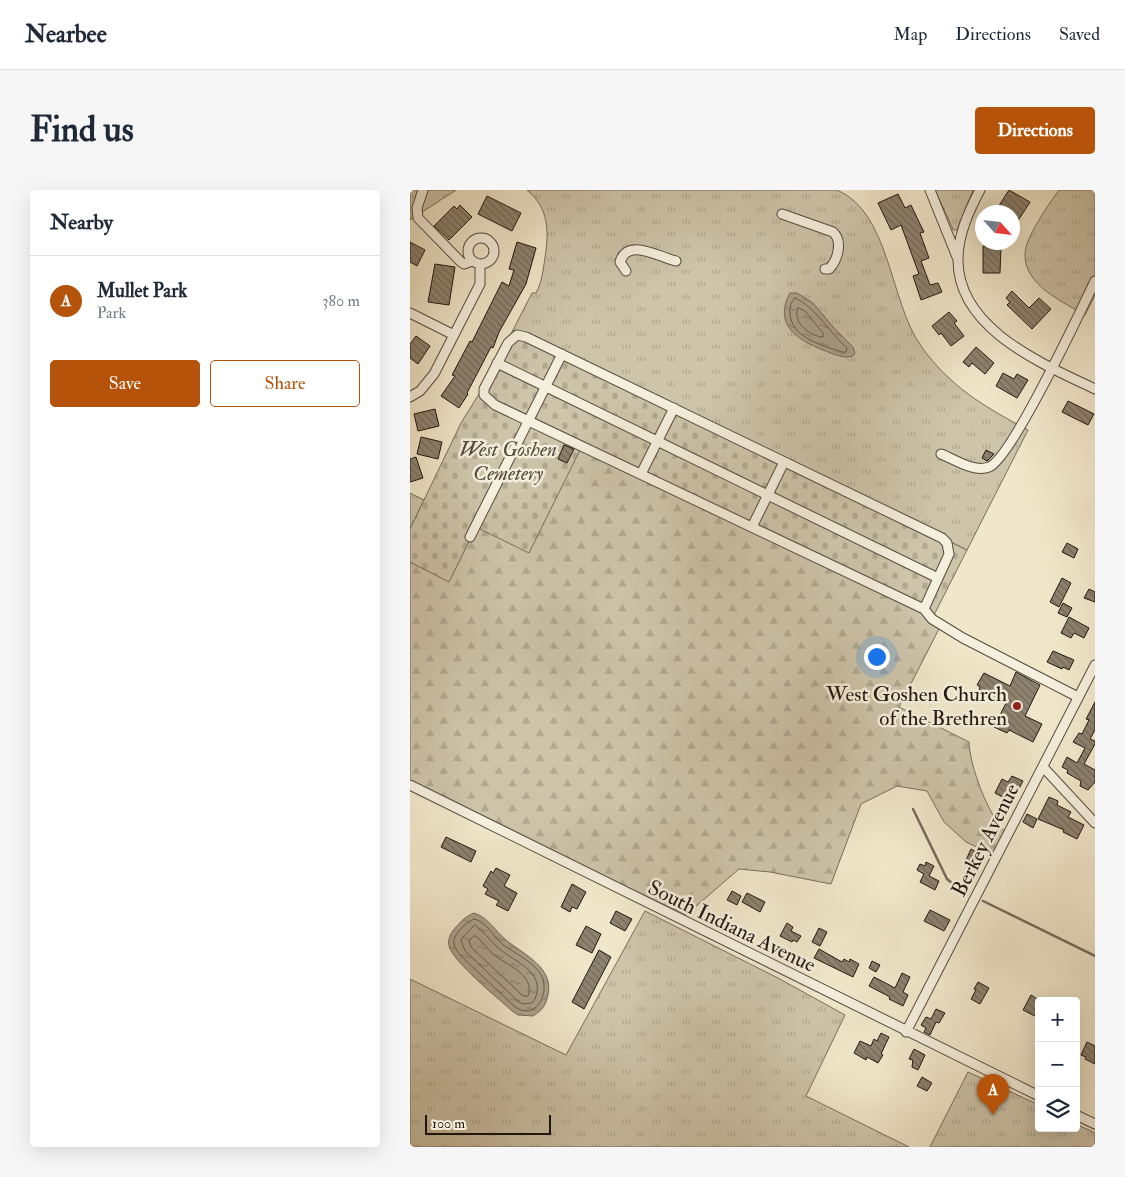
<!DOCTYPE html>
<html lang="en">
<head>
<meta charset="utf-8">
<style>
  :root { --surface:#fff; --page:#f6f6f7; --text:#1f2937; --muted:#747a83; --line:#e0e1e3; --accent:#b45309 }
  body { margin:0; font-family:"IM FELL Double Pica",serif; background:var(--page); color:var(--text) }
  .controls { position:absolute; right:15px; bottom:15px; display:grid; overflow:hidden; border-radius:5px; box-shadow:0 5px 20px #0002 }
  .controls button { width:45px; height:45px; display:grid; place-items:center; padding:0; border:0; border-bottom:1px solid var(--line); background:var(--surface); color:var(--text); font:25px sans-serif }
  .compass { position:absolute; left:565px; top:15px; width:45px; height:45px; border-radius:50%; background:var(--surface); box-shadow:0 5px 20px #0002; rotate:117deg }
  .scale { position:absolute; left:15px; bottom:12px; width:126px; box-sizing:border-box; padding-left:5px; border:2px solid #22170f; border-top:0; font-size:14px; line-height:18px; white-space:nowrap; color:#22170f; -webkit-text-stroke:4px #f5efdd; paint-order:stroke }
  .you { position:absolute; left:466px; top:466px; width:18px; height:18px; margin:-12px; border:4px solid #fff; border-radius:50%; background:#1a73e8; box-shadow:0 0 0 8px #1a73e833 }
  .badge { display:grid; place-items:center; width:32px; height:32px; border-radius:50%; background:var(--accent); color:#fff; font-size:16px; font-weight:700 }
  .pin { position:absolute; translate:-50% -41px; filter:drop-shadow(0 1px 2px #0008) }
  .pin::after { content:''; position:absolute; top:26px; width:18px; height:15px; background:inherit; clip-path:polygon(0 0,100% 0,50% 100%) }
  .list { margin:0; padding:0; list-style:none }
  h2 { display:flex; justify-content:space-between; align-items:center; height:65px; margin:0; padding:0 20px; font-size:21px }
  h2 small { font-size:16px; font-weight:400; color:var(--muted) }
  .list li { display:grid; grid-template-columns:32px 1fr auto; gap:15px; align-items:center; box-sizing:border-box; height:90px; padding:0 20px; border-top:1px solid var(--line) }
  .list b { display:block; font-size:19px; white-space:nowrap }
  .list p { margin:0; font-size:16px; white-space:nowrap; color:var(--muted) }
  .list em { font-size:16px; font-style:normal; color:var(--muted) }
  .actions { display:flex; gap:10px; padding:15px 20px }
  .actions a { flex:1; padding:11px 0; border:1px solid var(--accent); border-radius:5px; text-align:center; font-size:18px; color:var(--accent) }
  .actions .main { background:var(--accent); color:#fff }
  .icon { flex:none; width:28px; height:28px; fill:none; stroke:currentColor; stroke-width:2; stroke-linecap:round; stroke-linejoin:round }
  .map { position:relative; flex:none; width:685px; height:957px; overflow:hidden; border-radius:5px }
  header { display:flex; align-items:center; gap:30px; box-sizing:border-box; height:70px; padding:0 25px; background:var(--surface); border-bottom:1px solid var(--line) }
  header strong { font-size:24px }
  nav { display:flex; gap:28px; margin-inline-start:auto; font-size:18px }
  .intro { display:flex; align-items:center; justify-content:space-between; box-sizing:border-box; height:120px; padding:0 30px }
  h1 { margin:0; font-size:35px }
  .button { padding:12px 22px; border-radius:5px; background:var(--accent); color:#fff; font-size:18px; font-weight:700 }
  main { display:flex; gap:30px; padding:0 30px }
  aside { flex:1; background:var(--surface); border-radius:5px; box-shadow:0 5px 20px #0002 }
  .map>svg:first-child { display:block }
  .grass { fill:url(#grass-tufts); stroke:#786e5c }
  .forest { fill:url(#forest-firs); stroke:#786e5c }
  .cemetery { fill:url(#cemetery-stones); stroke:#786e5c }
  .water { fill:url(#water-ripples); stroke:#746959 }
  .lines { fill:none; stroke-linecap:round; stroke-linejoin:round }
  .shore { stroke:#665c4c; stroke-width:1 }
  .stream { stroke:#746959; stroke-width:2.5 }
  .building { fill:url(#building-back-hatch); stroke:#22170f }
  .minor-casing { stroke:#564b3e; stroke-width:11 }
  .minor { stroke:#f5efdd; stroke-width:9 }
  .poi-dot { fill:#8f2418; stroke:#f5efdd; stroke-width:2 }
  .labels { text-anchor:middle; stroke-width:5; stroke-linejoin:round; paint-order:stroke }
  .park-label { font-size:21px; font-style:italic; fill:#554b3e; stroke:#f5efdd }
  .poi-label { font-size:21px; fill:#22170f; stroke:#f5efdd; text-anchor:end }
  .street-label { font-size:21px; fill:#22170f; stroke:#f5efdd }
</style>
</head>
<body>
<header>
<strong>Nearbee</strong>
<nav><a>Map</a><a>Directions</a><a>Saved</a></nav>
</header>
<div class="intro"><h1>Find us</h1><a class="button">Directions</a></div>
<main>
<aside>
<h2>Nearby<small></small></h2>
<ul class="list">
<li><span class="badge">A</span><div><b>Mullet Park</b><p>Park</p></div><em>380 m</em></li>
</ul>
<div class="actions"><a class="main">Save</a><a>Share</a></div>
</aside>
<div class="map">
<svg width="685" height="957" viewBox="0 0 685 957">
  <defs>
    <pattern id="grass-tufts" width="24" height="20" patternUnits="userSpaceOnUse" patternTransform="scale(1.25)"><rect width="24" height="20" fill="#cdc4aa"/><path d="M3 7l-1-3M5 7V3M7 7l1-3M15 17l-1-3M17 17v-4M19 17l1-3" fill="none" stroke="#b0a891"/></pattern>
    <pattern id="forest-firs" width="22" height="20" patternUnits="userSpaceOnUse" patternTransform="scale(1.25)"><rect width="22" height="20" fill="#cdc4aa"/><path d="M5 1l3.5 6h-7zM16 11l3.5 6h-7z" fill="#b0a891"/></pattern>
    <pattern id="cemetery-stones" width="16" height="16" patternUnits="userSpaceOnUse" patternTransform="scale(1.25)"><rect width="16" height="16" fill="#cdc4aa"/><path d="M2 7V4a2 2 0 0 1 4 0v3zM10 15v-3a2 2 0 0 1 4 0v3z" fill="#b0a891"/></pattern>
    <pattern id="water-ripples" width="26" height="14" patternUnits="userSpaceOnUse" patternTransform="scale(1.25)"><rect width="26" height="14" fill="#aaa08a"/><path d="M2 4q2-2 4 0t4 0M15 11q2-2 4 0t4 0" fill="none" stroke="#8a816f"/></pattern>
    <pattern id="building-back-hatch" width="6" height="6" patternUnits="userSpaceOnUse" patternTransform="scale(1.25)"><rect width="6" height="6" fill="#8d8370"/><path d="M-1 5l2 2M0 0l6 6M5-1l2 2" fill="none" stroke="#736a5a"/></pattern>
  </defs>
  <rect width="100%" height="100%" fill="#f0e7ca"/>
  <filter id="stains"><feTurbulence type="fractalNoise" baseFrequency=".004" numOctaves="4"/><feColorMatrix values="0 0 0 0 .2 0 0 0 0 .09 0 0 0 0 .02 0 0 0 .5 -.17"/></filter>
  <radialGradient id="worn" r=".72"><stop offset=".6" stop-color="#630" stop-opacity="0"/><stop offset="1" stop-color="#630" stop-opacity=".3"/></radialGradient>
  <path class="grass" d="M0,0H46L0,30Z
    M117,0H427C480,22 480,113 511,156C540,197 575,217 618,240L557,360L103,140L122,103H126C132,92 133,80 135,68C139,41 139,18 117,0Z
    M525,0H563L547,40H543L542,37Z
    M649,0H685V105L675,125C653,112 614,95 615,64C615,48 639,14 649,0Z
    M0,303L14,310L0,339Z
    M235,721L368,788L435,825L396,906L499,957H0V789L156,865Z
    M558,882L629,915V938H666V934L685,943V957H520Z"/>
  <path class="forest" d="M172,256L514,419L531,435L489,517L559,552C560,577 578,624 595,642L583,665L556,652L534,632L517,601L487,596L451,614L421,694L360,682L329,679L276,725L0,594V372L39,391L66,337Z"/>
  <path class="cemetery" d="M103,140L557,360L522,429L514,419L172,256L119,363L66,337L39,392L0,372V339L51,233L72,199Z"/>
  <path class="water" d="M380,103H387L403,113L424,138L443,157L445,163L443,166C433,169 423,164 413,160C387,150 363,134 380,103Z
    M64,723C78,727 85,741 96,750C114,765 144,777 138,805C135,817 133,819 123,826L108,825L102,821C88,808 43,772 39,756C37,747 43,740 48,735C53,729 57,726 64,723Z"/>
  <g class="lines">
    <path class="shore" d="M385,108C404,116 421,144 437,158L436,162H432C412,155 380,148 380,122C380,116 381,112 385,108Z
      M388,118L395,121L413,143V147C399,146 382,132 388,118Z
      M64,729C76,731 83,746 92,754C104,763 128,774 133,789C138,807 125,830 105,817L50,765C48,762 45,758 44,754C42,745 56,732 64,729Z
      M65,735C73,741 80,750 87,757C101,770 131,779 127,802C126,807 125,810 122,813L113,814L109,812L55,761L51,750Z
      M64,746H66C72,752 77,758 83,764C96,775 126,785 118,806H113L61,757L59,751Z"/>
    <path class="stream" d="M503,619L537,689L548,698L557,704
      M573,711L685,766"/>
  </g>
  <path class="building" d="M599,0L620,12L602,40V22H585Z
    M488,4L495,18L501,15L511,36L514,42L510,43L519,68L511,71L520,95L528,93L532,102L511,110L503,86L509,84L491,35L481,40L468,13Z
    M77,6L111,23L102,41L68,24Z
    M50,15L62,27L39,50L24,36L44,16L47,19Z
    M0,52L15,60L7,76L0,72Z
    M107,52L126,58L116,94L89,142L83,158L81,157L57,203L58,204L49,218L31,206L45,186L42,185L60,151L62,152L92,92L99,96L104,80L99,79Z
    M573,56L591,57L590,83H573Z
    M25,74L45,77L39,115L18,112Z
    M602,101L619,118L629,108L641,119L622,139L597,115L600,112L596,108Z
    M539,122L547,131L544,133L554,146L541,156L531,143L529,145L522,136Z
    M6,146L20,156L8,174L0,168V154Z
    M566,157L584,173L575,184L562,173L559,177L553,172Z
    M593,183L604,189L607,184L618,190L607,208L586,196Z
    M658,211L684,224L678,235L652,222Z
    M25,219L29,236L8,241L4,224Z
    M11,247L32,252L28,269L7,264Z
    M154,255L164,259L157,273L148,269Z
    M576,260L584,264L577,271L572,268Z
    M6,267L13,288L0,292V269Z
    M657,353L668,359L664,368L652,362Z
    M652,388L661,393L649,417L640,412Z
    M679,399L685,402V412L674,408Z
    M653,413L662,418L657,427L648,423Z
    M659,427L679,438L674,448L664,443L661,448L651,443Z
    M643,461L664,470L659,480L653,477L652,479L637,472Z
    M606,482L630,495L615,526L632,534L623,552L599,540L597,543L584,537L597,511L569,500L570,497L567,495L574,483L600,496Z
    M685,512V540L680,549L685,551V554L674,574L685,580V592L678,600L670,596L671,591L657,583L658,580L652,577L657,567L667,573L675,558L663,552L669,543L672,544L679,530L676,529Z
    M602,586L613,591L602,612L585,603L592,589L598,592Z
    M639,607L648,611L647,615L661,622L658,627L674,635L667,649L653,642L654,640L628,629Z
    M617,624L627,629L623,638L613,632Z
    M36,647L66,661L61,672L31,657Z
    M561,659L570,664L565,674L556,670Z
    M516,672L524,676L519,686L529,691L525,700L510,692L514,684L507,680L510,674L515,676Z
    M86,678L100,685L94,696L107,703L98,721L86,715L89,711L75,704L78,699L73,696L81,681L83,683Z
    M162,694L176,702L167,719L162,717L160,722L151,717Z
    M322,701L331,706L327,715L317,710Z
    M337,703L355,712L350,722L332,712Z
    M520,720L540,730L534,741L514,731Z
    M206,721L222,729L215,741L200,733Z
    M377,733L383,737L381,741L391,746L387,752L383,750L382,752L370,746Z
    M176,736L191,744L182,763L166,755Z
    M409,738L417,742L410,756L402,752Z
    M409,759L432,772L434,769L439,772L440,769L449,774L443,787L404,768Z
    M189,760L201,767L174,819L162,812Z
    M462,771L470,775L466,782L459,778Z
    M492,783L500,787L493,802L498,805L493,816L479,809L480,807L459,796L464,787L485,798Z
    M568,792L579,798L570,814L561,809L566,800L564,799Z
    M621,805L629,810V828L613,820Z
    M526,819L535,823L529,833L526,832L520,845L514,842L516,838L511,835L516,827L521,829Z
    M471,843L479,847L471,864L473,865L468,873L457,867L456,870L444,863L450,851L461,856L464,849L467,851Z
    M677,852L685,856V874L675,869L676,867L671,865Z
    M504,859L515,865L508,880L502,877L503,870L499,869Z
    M512,887L522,893L517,901L507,896Z"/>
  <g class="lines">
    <g class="minor-casing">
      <path id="minor" d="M13,0L7,18L8,28L51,72L54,74L62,71
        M520,0L547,67
        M570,0C559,21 548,45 548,69C547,139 633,174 685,199
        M372,24L423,42C433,51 428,70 419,79H415
        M58 61a13 13 0 1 1 26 0a13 13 0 1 1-26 0Z
        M216,81L210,72C217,47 249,67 266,71
        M0,123L44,145
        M87,173L528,388
        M0,207L10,201L24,184L70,94V75
        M531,264C544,269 564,283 579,277C601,269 671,120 685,91
        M231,284L264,218
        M342,337L374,272
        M60,347L152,164
        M514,419L539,364L537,353L532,348L116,147L107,145L98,153L74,199V205L85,215L514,419L522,429L553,448L668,507
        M633,577L685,633
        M0,595L629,906
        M496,842L685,475
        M666,925L685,934"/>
    </g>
    <use href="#minor" class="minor"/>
  </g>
  <circle class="poi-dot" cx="607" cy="516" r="5"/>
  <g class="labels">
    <g class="park-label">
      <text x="98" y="266">West Goshen<tspan x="98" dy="24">Cemetery</tspan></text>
    </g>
    <g class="poi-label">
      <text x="597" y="511">West Goshen Church<tspan x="597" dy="24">of the Brethren</tspan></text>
    </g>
    <g class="street-label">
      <text transform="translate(575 650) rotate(-63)" y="7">Berkey Avenue</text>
      <text transform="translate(322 736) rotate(26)" y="7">South Indiana Avenue</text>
    </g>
  </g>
  <rect width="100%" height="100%" filter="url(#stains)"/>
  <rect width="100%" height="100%" fill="url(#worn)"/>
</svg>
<div class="controls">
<button>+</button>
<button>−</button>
<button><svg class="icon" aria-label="layers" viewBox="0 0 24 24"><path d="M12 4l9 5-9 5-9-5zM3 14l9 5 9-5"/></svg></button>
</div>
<svg class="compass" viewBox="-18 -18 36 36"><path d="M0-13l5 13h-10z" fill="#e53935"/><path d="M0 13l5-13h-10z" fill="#747a83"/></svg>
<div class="scale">100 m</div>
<div class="you"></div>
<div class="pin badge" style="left:583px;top:925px">A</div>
</div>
</main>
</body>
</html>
